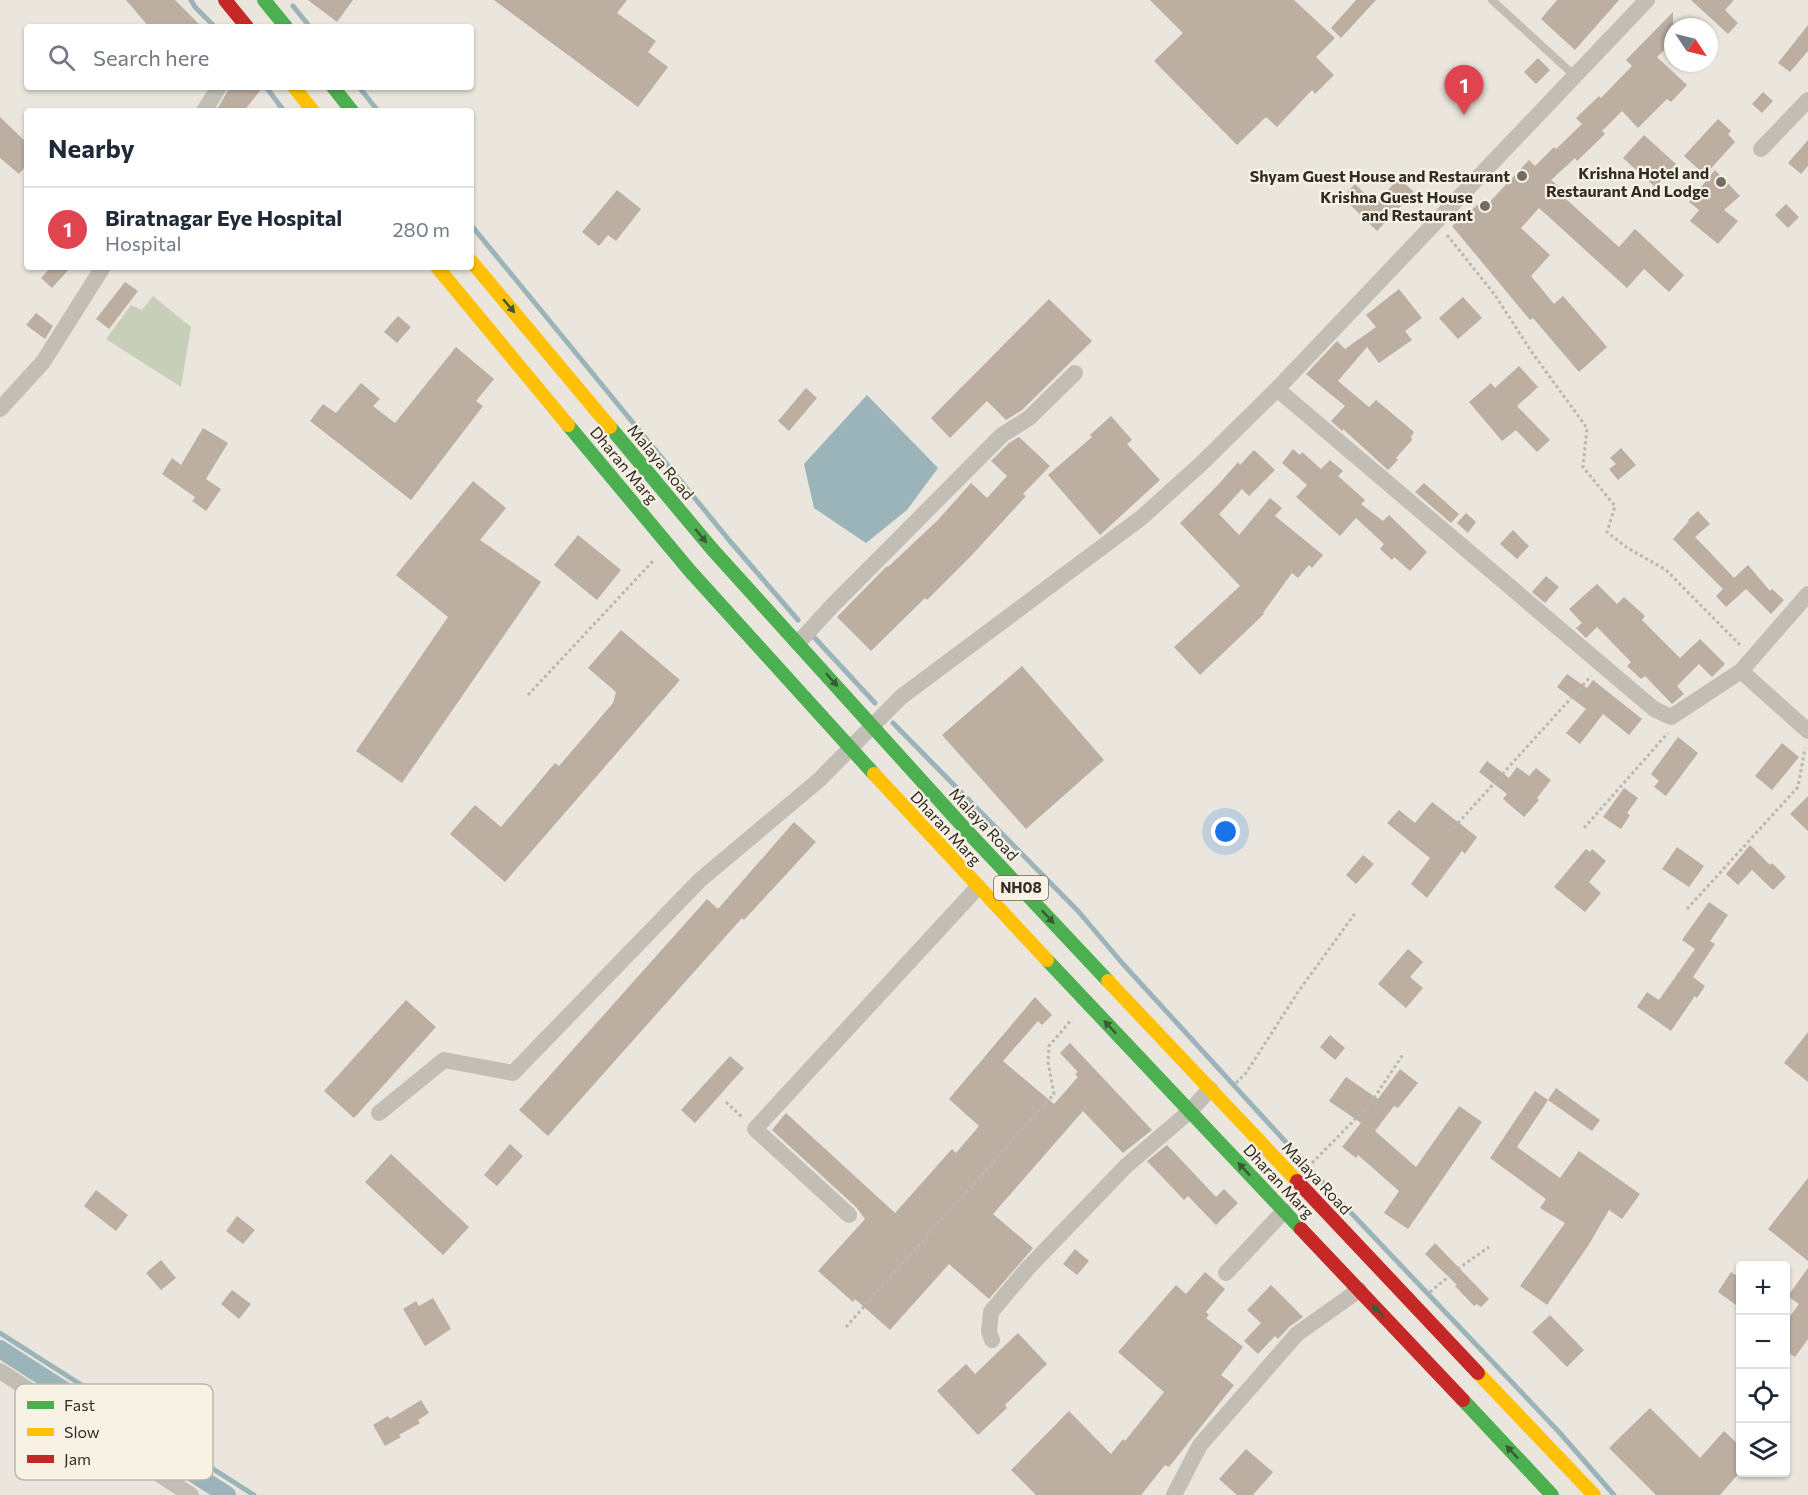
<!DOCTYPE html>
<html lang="en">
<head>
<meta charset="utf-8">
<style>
  :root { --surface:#fff; --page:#f2f2f3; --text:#1f2937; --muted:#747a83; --line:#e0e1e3; --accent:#0f766e }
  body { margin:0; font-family:Commissioner,sans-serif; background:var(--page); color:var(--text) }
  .controls { position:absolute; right:18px; bottom:18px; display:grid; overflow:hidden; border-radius:6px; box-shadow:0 2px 4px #0004 }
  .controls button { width:54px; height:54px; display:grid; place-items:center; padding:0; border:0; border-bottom:2px solid var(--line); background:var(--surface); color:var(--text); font:30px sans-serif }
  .compass { position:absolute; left:1664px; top:18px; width:54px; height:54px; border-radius:50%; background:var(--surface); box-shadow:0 2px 4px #0004; rotate:125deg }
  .you { position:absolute; left:1226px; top:832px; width:21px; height:21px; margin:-15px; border:4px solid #fff; border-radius:50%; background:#1a73e8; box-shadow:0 0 0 9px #1a73e833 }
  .badge { display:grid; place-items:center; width:39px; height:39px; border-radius:50%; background:var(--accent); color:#fff; font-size:20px; font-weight:700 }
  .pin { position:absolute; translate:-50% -50px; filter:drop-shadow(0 2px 3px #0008) }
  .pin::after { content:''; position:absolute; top:32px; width:21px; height:18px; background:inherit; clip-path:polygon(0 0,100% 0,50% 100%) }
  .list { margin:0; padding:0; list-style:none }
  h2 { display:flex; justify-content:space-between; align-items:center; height:78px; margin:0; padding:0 24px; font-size:26px }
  h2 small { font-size:20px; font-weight:400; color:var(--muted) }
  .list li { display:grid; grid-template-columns:39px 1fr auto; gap:18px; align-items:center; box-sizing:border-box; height:84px; padding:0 24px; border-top:2px solid var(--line) }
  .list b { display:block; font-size:22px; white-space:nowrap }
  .list p { margin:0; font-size:20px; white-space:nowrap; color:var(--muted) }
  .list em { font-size:20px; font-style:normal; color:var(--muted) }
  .icon { flex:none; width:33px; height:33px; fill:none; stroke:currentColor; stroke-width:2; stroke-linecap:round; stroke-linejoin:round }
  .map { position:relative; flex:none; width:1808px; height:1495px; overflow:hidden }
  .search { position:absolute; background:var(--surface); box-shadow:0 2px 4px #0004; left:24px; top:24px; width:450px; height:66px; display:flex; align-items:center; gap:15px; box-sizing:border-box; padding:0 21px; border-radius:6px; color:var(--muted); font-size:22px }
  .panel { position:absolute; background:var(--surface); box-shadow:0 2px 4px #0004; left:24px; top:108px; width:450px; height:162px; border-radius:6px }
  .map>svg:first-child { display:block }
  .green { fill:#c7cfb8 }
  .water { fill:#9bb4b9 }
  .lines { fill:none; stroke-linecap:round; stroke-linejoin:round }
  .stream { stroke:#9bb4b9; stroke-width:5 }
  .canal { stroke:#9bb4b9; stroke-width:18 }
  .building { fill:#bcaea0 }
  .path { stroke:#bbb7af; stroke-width:3; stroke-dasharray:3 3; stroke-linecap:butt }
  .lane { stroke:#c2beb6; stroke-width:8 }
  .street { stroke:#c2beb6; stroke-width:16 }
  .fast { stroke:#4caf50; stroke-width:14 }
  .slow { stroke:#ffc107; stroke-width:14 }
  .jam { stroke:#c62828; stroke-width:14 }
  .oneway { fill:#3b5a35 }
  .poi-dot { fill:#726d66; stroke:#f7f2e4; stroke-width:2 }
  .labels { text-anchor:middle; stroke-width:4.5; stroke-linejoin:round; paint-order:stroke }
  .shield { fill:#f7f2e4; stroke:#6d675f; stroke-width:1.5 }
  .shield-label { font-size:15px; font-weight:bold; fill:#322c26 }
  .poi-label { font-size:16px; font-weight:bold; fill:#322c26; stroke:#f7f2e4; text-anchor:end }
  .street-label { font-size:16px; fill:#322c26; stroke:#f7f2e4 }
  .key { fill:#f7f2e4; stroke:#bcb7ab; stroke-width:1.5 }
  .key-label { font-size:16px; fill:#322c26 }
</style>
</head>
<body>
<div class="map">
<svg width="1808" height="1495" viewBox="0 0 1808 1495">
  <rect width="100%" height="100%" fill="#eae6dd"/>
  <path class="green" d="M153,296L191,327L181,387L106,339L131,305L142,310Z"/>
  <path class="water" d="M867,395L938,468L907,510L866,543L814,508L804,464Z"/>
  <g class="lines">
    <path class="stream" d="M191,0L195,7L215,27
      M293,6L310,27
      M266,87L284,111
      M359,87L378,111
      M471,225L729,540L798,620
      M812,635L875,703
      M893,723L1078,911L1123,964L1336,1197L1559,1432L1614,1495
      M0,1333L254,1495"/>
    <path class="canal" d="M0,1349L227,1495"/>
  </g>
  <path class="building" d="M126,0H175L202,27H149Z
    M308,0H353L337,22Z
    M494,0H627L617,13L656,41L648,52L668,67L638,107Z
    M1150,0H1294L1335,38L1316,57L1334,75L1315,94L1312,90L1277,127L1266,117L1237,145L1154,61L1183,33Z
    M1356,0H1376L1341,38L1331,28Z
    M1557,0H1619L1575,50L1541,19Z
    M1691,0H1734L1725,10L1738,23L1728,34Z
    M1673,12V42L1657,57L1687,85L1671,102L1667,99L1638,128L1622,111L1602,131L1605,134L1577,161L1575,158L1551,180L1559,187L1556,190L1619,247L1635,229L1684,275L1669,292L1644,269L1627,288L1539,208L1521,228L1550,255L1531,276L1554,304L1563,296L1607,347L1579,372L1533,318L1530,320L1452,226L1481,202L1485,207L1529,160L1535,166L1554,147L1556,149L1582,124L1576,118L1599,96L1601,98L1632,66L1626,60Z
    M1808,25V51L1790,72L1778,63Z
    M1538,58L1550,70L1536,84L1524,72Z
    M230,87H263L244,111H216Z
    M1763,92L1773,101L1762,113L1752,104Z
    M0,117L27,143V165L19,174L0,158Z
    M1718,119L1731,131L1728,134L1735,142L1705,175L1684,156Z
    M1644,135L1676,164L1655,187L1623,158Z
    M1808,140V166L1801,174L1788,163Z
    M1715,170L1740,196L1724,210L1738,221L1718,244L1690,221L1699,210L1689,202Z
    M1399,178L1414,192L1377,231L1342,197L1355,184L1375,204Z
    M617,190L641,209L616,241L608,235L599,246L582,232Z
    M1786,204L1799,217L1788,228L1775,215Z
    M51,267H71L52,288L41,278Z
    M125,282L138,291L109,329L96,319Z
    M1399,289L1422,318L1405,331L1412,340L1379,363L1367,347L1338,381L1369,407L1376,400L1414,432L1411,437L1412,440L1396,458L1398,460L1388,470L1343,429L1342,431L1331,421L1345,406L1306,374L1337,341L1345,349L1376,327L1366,315Z
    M1463,297L1482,318L1458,339L1439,318Z
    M1049,299L1092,341L1022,410L1006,420L987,401L950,438L931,418Z
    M36,313L53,326L45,339L26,325Z
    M398,316L411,327L397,343L384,332Z
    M456,347L494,379L476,401L483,406L411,500L310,421L323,404L336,413L361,383L380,399L373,406L395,423Z
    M1519,366L1538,387L1517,406L1550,440L1537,452L1516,430L1502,441L1469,402L1491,383L1495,388Z
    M806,388L817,398L789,431L778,421Z
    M1111,416L1132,440L1127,444L1160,480L1100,535L1048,475L1092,437L1090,435Z
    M203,428L228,443L206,479L221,489L206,511L192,501L195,497L162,474L172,458L181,465Z
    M1019,437L1050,466L1023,494L1026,496L972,555L927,600L925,598L871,651L837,617L887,566L888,567L938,520L971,483L987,498L1007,476L991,461L1009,443Z
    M1621,448L1636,465L1618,480L1609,469L1616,464L1610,458Z
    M1293,449L1300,455L1302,452L1321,469L1330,460L1343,471L1338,476L1365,500L1361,504L1383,521L1389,515L1427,552L1410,571L1394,557L1392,560L1380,549L1384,544L1356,518L1340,536L1296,497L1307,485L1282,463Z
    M1254,450L1275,470L1249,496L1242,489L1219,514L1239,535L1270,498L1282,508L1275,516L1323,555L1312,568L1309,565L1298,578L1292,573L1263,613L1264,614L1200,675L1174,647L1240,586L1180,523L1218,485L1238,462L1240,465Z
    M473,481L506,508L480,540L541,582L402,783L356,751L448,617L396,575Z
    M1424,483L1459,514L1451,523L1415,492Z
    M1698,511L1710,524L1695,537L1702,544L1734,578L1748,565L1770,591L1772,589L1784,600L1771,614L1746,589L1726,607L1716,596L1723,589L1673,539L1689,521L1688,520Z
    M1466,513L1476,522L1468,533L1457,523Z
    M1513,530L1529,546L1517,559L1500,544Z
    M578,535L621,570L597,600L554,565Z
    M1546,576L1559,587L1545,603L1532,592Z
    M1597,584L1617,604L1624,597L1645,616L1642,620L1680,658L1700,639L1725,664L1712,677L1699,664L1677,686L1684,694L1672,704L1645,676L1641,679L1627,666L1631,662L1597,627L1586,638L1576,628L1582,623L1569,609Z
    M621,630L680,680L505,882L450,834L475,805L501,827L555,763L559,766L613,703L616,692L588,668Z
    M1022,666L1104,760L1026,829L942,735Z
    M1567,674L1587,688L1593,680L1642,719L1629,735L1603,714L1580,744L1566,733L1586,709L1557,687Z
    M1678,737L1698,753L1666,796L1654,787L1659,781L1651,774Z
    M1782,743L1799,757L1772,790L1755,776Z
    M1487,761L1509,778L1517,767L1529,776L1536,768L1551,780L1537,798L1539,800L1524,817L1503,799L1507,794L1479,772Z
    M1624,788L1638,798L1627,813L1630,815L1621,829L1603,817Z
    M1808,796V831L1790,814Z
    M1432,802L1477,837L1465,854L1462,851L1427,898L1411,884L1430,858L1387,823L1399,810L1415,823Z
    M794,822L816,842L744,920L742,918L548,1136L519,1110L707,899L718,909Z
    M1750,845L1770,865L1772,863L1786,877L1773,890L1752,870L1738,885L1726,874Z
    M1677,847L1704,866L1689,887L1662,869Z
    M1586,849L1590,852L1592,849L1606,861L1589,882L1601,893L1585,912L1554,887Z
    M1363,855L1374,864L1356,884L1346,875Z
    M1709,902L1728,915L1710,941L1715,944L1693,977L1705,986L1697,998L1695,996L1671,1031L1637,1007L1647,992L1659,1000L1695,949L1682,940Z
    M1408,949L1423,962L1410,977L1423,988L1406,1008L1378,984Z
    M1035,997L1052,1015L1042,1025L1038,1021L1003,1061L1054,1104L1078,1077L1075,1074L1078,1072L1060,1053L1070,1043L1152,1130L1123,1153L1083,1111L993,1214L1033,1248L989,1299L949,1264L890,1330L855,1299L853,1302L818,1271L865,1219L856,1207L772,1130L786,1113L895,1213L952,1149L956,1153L979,1126L949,1099Z
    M406,1000L436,1027L354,1118L324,1091Z
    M1808,1032V1082L1784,1063Z
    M1330,1035L1345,1048L1335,1060L1320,1047Z
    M730,1056L744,1068L695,1123L681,1110Z
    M1400,1069L1418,1083L1398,1108L1394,1106L1375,1131L1416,1167L1459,1106L1482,1122L1408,1229L1384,1213L1399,1191L1358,1155L1356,1158L1342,1147L1361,1123L1329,1101L1346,1077L1378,1099Z
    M1556,1088L1600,1120L1592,1131L1548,1100Z
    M1535,1091L1548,1100L1517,1147L1560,1178L1579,1151L1640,1194L1622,1219L1609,1210L1588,1246L1547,1305L1520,1286L1565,1223L1540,1208L1546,1199L1490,1158Z
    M510,1144L523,1156L497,1186L484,1175Z
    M1167,1145L1216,1197L1224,1189L1238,1203L1216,1225L1188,1196L1184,1200L1147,1161Z
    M391,1154L469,1227L443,1255L365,1182Z
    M1808,1178V1261L1768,1229Z
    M96,1190L128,1215L116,1231L84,1206Z
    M237,1216L255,1230L243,1244L226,1231Z
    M1435,1243L1489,1299L1481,1307L1477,1304L1474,1306L1455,1286L1457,1285L1425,1254Z
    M1075,1249L1089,1261L1077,1275L1063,1264Z
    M161,1260L176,1278L161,1290L146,1273Z
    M1808,1268V1339L1795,1357L1785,1350V1323L1799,1304L1788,1296Z
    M1205,1272L1225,1289L1206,1312L1209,1315L1206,1318L1243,1347L1221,1375L1234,1385L1169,1467L1165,1465L1141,1495H1036L1011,1470L1069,1411L1111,1454L1123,1439L1125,1441L1164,1392L1118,1352L1176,1285L1186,1294Z
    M1731,1272L1740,1278V1308L1718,1292Z
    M1271,1285L1303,1317L1289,1327L1278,1339L1275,1336L1258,1354L1244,1341L1261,1323L1247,1310Z
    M232,1290L251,1304L239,1319L221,1304Z
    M433,1298L451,1329L425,1346L403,1309L416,1301L419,1306Z
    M1550,1315L1584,1350L1567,1367L1532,1332Z
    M1018,1333L1047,1364L1005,1405L1007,1408L978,1435L937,1391L966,1364L975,1374Z
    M421,1400L429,1413L418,1420L420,1423L399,1435L401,1437L385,1446L373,1425L388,1416L390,1419Z
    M1650,1408L1700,1458L1724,1431L1740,1446V1472L1720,1495H1656L1609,1448Z
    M1246,1449L1273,1472L1253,1495H1237L1219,1479Z"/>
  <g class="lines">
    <path class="path" d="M1447,235L1495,295L1531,351L1587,428L1583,467L1615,506L1607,532L1626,547L1666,570L1741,646
      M528,695L653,561
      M1584,828L1668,733
      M1450,832L1591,676
      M1687,909L1798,787L1805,748
      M1236,1083L1246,1073L1298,992L1356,912
      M726,1102L743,1118
      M1312,1163L1370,1104L1404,1053
      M1430,1292L1459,1268L1489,1247
      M846,1327L1054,1094L1048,1062L1049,1046L1072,1019"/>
    <path class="lane" d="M1492,0L1575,76"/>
    <path class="street" d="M204,111L219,87
      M1761,149L1808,100
      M1277,389L1654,709L1671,717L1741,671L1808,731
      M0,409L43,362L103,267
      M798,643L832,606L1002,435L1029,418L1075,373
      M1741,671L1808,594
      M379,1113L444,1060L513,1073L700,880L819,780L901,697L1141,518L1201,464L1277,389L1647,0
      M849,1215L755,1129L978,887
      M1226,1273L1284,1211
      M992,1340L989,1332L991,1312L1028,1268L1126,1166L1190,1111L1210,1089
      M0,1371L191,1495
      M1174,1495L1200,1445L1297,1334L1359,1290"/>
    <path class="fast" d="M264,0L286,27
      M333,87L352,111
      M568,425L690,571L874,774
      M610,427L712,549L967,831L1108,981
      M1047,960L1301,1229
      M1463,1400L1552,1495"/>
    <path class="slow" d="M294,87L313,111
      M471,261L610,427
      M437,267L568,425
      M874,774L1047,960
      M1108,981L1297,1181
      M1478,1373L1594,1495"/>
    <path class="jam" d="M225,0L247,27
      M1297,1181L1478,1373
      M1301,1229L1463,1400"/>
  </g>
  <defs><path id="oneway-solid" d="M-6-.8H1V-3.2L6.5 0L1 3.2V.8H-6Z" transform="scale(1.5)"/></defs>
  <g class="oneway">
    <use href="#oneway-solid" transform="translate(509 306) rotate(50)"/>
    <use href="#oneway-solid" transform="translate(701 536) rotate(51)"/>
    <use href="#oneway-solid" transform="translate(832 680) rotate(48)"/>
    <use href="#oneway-solid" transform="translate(1048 917) rotate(47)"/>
    <use href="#oneway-solid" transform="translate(1110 1027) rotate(-133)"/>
    <use href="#oneway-solid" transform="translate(1244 1169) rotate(-133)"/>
    <use href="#oneway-solid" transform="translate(1378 1311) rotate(-134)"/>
    <use href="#oneway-solid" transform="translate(1512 1452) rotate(-133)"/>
  </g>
  <g class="poi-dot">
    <circle cx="1522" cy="176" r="6"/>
    <circle cx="1721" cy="182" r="6"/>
    <circle cx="1485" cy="206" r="6"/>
  </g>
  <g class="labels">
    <rect class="shield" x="994" y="876" width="54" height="24" rx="4.5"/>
    <g class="shield-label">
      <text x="1021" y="893">NH08</text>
    </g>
    <g class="poi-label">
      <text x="1709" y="179">Krishna Hotel and<tspan x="1709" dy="18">Restaurant And Lodge</tspan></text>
      <text x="1510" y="182">Shyam Guest House and Restaurant</text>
      <text x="1473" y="203">Krishna Guest House<tspan x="1473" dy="18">and Restaurant</tspan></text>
    </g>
    <g class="street-label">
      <text transform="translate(661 462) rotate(50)" y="6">Malaya Road</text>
      <text transform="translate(624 465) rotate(50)" y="6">Dharan Marg</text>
      <text transform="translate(984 824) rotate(47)" y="6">Malaya Road</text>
      <text transform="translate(946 828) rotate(47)" y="6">Dharan Marg</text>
      <text transform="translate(1317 1178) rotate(47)" y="6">Malaya Road</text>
      <text transform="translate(1279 1181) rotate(47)" y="6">Dharan Marg</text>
    </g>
  </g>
  <rect x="15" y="1384" width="198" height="96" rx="9" class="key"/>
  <rect x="27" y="1401" width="27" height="8" fill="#4caf50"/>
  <rect x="27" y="1428" width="27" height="8" fill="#ffc107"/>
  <rect x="27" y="1455" width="27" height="8" fill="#c62828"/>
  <g class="key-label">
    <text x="64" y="1411">Fast</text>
    <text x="64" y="1438">Slow</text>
    <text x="64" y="1465">Jam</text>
  </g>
</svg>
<div class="controls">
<button>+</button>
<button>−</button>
<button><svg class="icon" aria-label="locate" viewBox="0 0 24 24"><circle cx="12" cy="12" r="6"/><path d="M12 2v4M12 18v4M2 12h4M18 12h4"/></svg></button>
<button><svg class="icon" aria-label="layers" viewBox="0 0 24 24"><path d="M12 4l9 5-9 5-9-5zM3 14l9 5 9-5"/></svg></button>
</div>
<svg class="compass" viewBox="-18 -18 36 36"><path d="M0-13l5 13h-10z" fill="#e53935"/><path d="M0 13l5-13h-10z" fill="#747a83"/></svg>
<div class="you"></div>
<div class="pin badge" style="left:1464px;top:115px;background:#e0444e">1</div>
<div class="search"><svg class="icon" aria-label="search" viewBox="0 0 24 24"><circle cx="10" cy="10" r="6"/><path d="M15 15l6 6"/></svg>Search here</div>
<section class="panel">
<h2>Nearby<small></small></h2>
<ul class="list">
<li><span class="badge" style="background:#e0444e">1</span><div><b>Biratnagar Eye Hospital</b><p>Hospital</p></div><em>280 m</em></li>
</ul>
</section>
</div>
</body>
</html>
